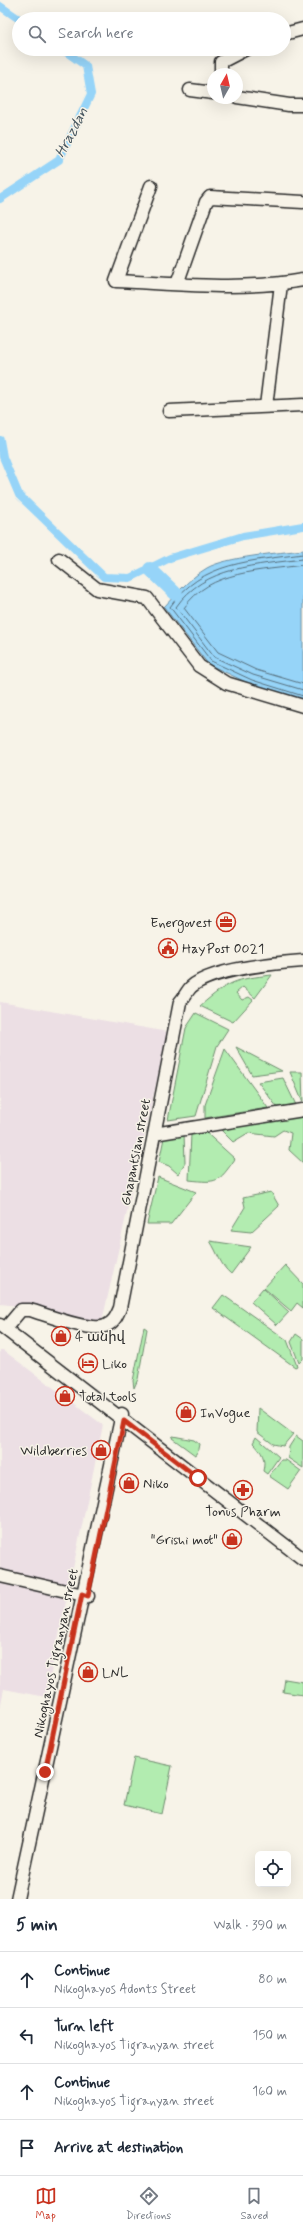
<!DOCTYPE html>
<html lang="en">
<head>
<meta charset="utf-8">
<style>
  :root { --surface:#fff; --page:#f6f6f7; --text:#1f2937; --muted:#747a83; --line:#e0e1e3; --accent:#c8321e }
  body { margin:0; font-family:Mynerve,"Noto Sans Armenian",sans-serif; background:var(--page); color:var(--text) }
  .controls { position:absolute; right:12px; bottom:12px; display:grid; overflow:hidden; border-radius:6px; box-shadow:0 4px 16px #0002 }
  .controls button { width:36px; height:36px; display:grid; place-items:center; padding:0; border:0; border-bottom:1px solid var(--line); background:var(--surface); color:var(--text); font:20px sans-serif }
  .compass { position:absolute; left:207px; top:68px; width:36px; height:36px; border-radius:50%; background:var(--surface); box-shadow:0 4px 16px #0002; rotate:8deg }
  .stop { position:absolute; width:12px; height:12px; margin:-9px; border:3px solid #c8321e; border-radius:50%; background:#fff }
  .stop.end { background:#c8321e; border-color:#fff; box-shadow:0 1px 4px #0008 }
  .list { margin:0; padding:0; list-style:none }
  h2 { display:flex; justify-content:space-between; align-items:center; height:52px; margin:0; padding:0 16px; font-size:17px }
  h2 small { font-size:13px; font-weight:400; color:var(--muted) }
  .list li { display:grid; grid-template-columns:26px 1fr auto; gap:12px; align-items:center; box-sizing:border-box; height:56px; padding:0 16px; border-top:1px solid var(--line) }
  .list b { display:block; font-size:15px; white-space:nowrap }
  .list p { margin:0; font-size:13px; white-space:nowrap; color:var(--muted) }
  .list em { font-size:13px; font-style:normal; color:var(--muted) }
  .icon { flex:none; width:22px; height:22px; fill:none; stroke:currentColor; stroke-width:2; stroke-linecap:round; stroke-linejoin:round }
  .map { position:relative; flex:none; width:303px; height:1899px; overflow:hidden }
  .search { position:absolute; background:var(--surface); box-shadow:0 4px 16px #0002; left:12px; right:12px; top:12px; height:44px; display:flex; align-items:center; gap:10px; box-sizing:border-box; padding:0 14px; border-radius:22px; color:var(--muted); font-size:15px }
  .sheet { height:276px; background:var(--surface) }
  nav { display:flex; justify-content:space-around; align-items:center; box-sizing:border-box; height:56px; border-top:1px solid var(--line); background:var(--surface); font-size:11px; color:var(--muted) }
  nav a { display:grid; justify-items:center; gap:2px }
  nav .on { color:var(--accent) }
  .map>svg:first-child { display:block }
  .built { fill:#ecdfe4 }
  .green { fill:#b2ecb0; stroke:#6e8c6e }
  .water { fill:#96d4f8; stroke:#6b90a6 }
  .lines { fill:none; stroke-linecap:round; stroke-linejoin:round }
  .shore { stroke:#566f7d; stroke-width:1 }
  .canal { stroke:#96d4f8; stroke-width:8 }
  .river { stroke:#96d4f8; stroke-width:14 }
  .minor-casing { stroke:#2b2b2b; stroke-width:15 }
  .minor { stroke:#f7f3e8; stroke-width:12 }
  .route { stroke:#c8321e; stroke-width:5 }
  .labels { text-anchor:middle; stroke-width:3; stroke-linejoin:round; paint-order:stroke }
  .poi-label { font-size:14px; fill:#2b2b2b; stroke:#f7f3e8; text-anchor:start }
  .street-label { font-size:14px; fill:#2b2b2b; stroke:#f7f3e8 }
  .water-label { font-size:15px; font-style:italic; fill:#46555e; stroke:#f7f3e8 }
</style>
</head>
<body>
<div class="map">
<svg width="303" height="1899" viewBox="0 0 303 1899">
  <rect width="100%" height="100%" fill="#f7f3e8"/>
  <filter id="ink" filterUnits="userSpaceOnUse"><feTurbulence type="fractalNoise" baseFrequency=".025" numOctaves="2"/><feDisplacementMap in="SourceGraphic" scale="8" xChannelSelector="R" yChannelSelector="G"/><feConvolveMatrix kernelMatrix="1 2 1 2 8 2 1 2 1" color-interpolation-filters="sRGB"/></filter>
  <g filter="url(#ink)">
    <path class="built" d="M0,1002L168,1032L101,1326L29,1307L0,1304Z
      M0,1350H3L103,1425L46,1697L4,1689L0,1708Z"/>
    <path class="green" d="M272,975L255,998L243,987L236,993L242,1000L249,997L253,1000L233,1022L200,1006C229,981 235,979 272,975Z
      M196,1013L228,1029L217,1046L196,1116L168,1120L186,1028Z
      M236,1047L282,1071L252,1075Z
      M225,1049L268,1108L205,1118V1105Z
      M290,1072H302L303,1103Z
      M283,1078L296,1105L277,1107L258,1082Z
      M303,1115V1163L289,1150L291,1133L283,1130L274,1136L248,1133L233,1142L221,1130Z
      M202,1129L235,1159C218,1183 218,1183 189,1180L191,1134Z
      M184,1133L185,1163L178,1174L169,1166L159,1162L164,1138Z
      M158,1177L196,1192L171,1224H147Z
      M271,1192L279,1206L251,1232L231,1230L245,1207L243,1198Z
      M210,1241L251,1247L231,1274C220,1265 218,1253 210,1241Z
      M285,1265L303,1284V1308L297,1303L291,1311L264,1288Z
      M263,1288L289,1312L277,1325L251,1302Z
      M223,1295L287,1340L297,1366L295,1367L213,1308Z
      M144,1327L147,1329L138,1379L134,1388L133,1381Z
      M296,1334L303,1339V1359L299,1363L291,1342Z
      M258,1408L293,1434L283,1446L273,1444L257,1432Z
      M173,1436L194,1440L199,1444L197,1454L195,1455L172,1438Z
      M296,1436L303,1441V1468L288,1458L289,1447Z
      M256,1437L279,1457L267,1474L263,1471C266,1458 262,1452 253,1443Z
      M281,1460H286L301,1471L288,1489L269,1476Z
      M285,1679L303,1682V1695L283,1692Z
      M134,1758L172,1766L162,1814L124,1805Z"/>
    <path class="water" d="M303,550V700L250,684L208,664L164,607C177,593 190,578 207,568C226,557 279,553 303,550Z"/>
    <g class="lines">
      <path class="shore" d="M303,554C253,561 201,561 170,607L211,661L252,680L303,696
        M303,559C258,565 204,566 176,607L214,657L253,675L303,690
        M303,565C262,571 209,570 184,608L218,652L256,670L303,684"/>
      <path class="canal" d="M0,6L19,19
        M0,199L59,160L91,94L86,66L62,49
        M0,440L3,457L19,495L104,577L130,578L170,558L243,536L303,526"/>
      <path class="river" d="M150,569L176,594"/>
      <g class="minor-casing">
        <path id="minor" d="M284,34L303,29
          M221,74V62L246,49
          M190,90L213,93
          M237,97L289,105H303
          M151,186L116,281C180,284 239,291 303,280
          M177,284L206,202L210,197L303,202
          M266,406L281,284
          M169,411L303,405
          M59,559L97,589L147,598L199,666L226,683L303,706
          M154,1134L303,1110
          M0,1325L303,1559
          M5,1329L21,1310H30C47,1315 89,1332 105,1326C114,1323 117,1315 120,1308L180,1002C184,998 187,991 191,987C210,969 276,963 303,961
          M0,1576L88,1596
          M17,1899L122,1414"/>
      </g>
      <use href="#minor" class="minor"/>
    </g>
  </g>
  <g class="lines" filter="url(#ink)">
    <path class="route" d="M45,1772L82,1594L88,1596L124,1421L198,1478"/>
  </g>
  <defs>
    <g id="office-ring" transform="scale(1)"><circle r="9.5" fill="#f7f3e8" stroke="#c8321e" stroke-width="1.5"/><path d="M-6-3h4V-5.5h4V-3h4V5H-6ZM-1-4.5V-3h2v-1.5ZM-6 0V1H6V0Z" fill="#c8321e"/></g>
    <g id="civic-ring" transform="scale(1)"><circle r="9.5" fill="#f7f3e8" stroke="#c8321e" stroke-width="1.5"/><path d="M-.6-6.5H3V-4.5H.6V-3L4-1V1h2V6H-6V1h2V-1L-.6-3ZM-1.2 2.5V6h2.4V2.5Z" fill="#c8321e"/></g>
    <g id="shop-ring" transform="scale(1)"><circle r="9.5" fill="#f7f3e8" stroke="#c8321e" stroke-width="1.5"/><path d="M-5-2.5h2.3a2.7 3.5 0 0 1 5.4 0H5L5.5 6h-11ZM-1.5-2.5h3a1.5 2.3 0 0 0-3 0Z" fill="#c8321e"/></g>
    <g id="hotel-ring" transform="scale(1)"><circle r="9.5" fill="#f7f3e8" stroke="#c8321e" stroke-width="1.5"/><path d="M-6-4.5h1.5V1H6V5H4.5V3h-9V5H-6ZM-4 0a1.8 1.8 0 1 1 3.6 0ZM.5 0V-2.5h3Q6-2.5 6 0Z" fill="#c8321e"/></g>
    <g id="pharmacy-ring" transform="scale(1)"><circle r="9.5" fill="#f7f3e8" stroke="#c8321e" stroke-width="1.5"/><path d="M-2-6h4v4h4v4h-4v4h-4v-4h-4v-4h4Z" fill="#c8321e"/></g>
  </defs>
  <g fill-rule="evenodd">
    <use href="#office-ring" x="226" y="922"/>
    <use href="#civic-ring" x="168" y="948"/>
    <use href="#shop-ring" x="61" y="1336"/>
    <use href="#hotel-ring" x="88" y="1363"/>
    <use href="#shop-ring" x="65" y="1396"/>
    <use href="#shop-ring" x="186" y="1412"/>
    <use href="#shop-ring" x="101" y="1450"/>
    <use href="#shop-ring" x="129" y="1483"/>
    <use href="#pharmacy-ring" x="243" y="1490"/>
    <use href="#shop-ring" x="232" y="1539"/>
    <use href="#shop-ring" x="88" y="1672"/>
  </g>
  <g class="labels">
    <g class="poi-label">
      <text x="212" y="927" text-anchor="end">Energovest</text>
      <text x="182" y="953">HayPost 0021</text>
      <text x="75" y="1341">4 անիվ</text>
      <text x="102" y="1368">Liko</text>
      <text x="79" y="1401">Total tools</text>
      <text x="200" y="1417">InVogue</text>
      <text x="87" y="1455" text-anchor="end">Wildberries</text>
      <text x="143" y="1488">Niko</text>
      <text x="243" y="1516" text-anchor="middle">Tonus Pharm</text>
      <text x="218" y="1544" text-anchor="end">"Grishi mot"</text>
      <text x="102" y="1677">LNL</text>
    </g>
    <g class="street-label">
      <text transform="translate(135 1152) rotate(-79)" y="5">Ghapantsian street</text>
      <text transform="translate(55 1653) rotate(-78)" y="5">Nikoghayos Tigranyan street</text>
    </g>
    <g class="water-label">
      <text transform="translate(71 132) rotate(-62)" y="5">Hrazdan</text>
    </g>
  </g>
</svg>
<div class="controls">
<button><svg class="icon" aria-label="locate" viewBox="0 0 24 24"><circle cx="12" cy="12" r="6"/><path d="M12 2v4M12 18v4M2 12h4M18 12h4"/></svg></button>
</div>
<svg class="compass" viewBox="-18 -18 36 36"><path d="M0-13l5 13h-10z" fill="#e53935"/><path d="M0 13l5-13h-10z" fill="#747a83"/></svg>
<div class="stop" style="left:198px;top:1478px"></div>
<div class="stop end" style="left:45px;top:1772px"></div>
<div class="search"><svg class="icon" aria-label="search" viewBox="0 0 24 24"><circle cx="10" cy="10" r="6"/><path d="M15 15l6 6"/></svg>Search here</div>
</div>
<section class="sheet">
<h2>5 min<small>Walk · 390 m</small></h2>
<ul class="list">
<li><svg class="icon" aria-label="ahead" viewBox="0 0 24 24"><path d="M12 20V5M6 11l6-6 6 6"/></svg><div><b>Continue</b><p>Nikoghayos Adonts Street</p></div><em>80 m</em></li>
<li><svg class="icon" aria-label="left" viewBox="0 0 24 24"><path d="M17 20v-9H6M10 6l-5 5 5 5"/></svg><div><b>Turn left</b><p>Nikoghayos Tigranyan street</p></div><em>150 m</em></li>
<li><svg class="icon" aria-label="ahead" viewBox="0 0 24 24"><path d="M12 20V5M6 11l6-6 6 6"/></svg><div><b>Continue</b><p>Nikoghayos Tigranyan street</p></div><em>160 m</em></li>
<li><svg class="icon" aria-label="arrive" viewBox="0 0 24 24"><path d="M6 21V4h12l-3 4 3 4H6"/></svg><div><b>Arrive at destination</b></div></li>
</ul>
</section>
<nav>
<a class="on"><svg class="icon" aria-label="map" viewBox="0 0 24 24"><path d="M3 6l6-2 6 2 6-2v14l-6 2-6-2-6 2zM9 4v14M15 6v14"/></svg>Map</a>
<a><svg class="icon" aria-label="directions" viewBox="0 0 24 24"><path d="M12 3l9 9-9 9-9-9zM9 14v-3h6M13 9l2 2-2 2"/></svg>Directions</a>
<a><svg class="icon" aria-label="saved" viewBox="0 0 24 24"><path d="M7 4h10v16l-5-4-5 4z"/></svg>Saved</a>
</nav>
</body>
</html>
